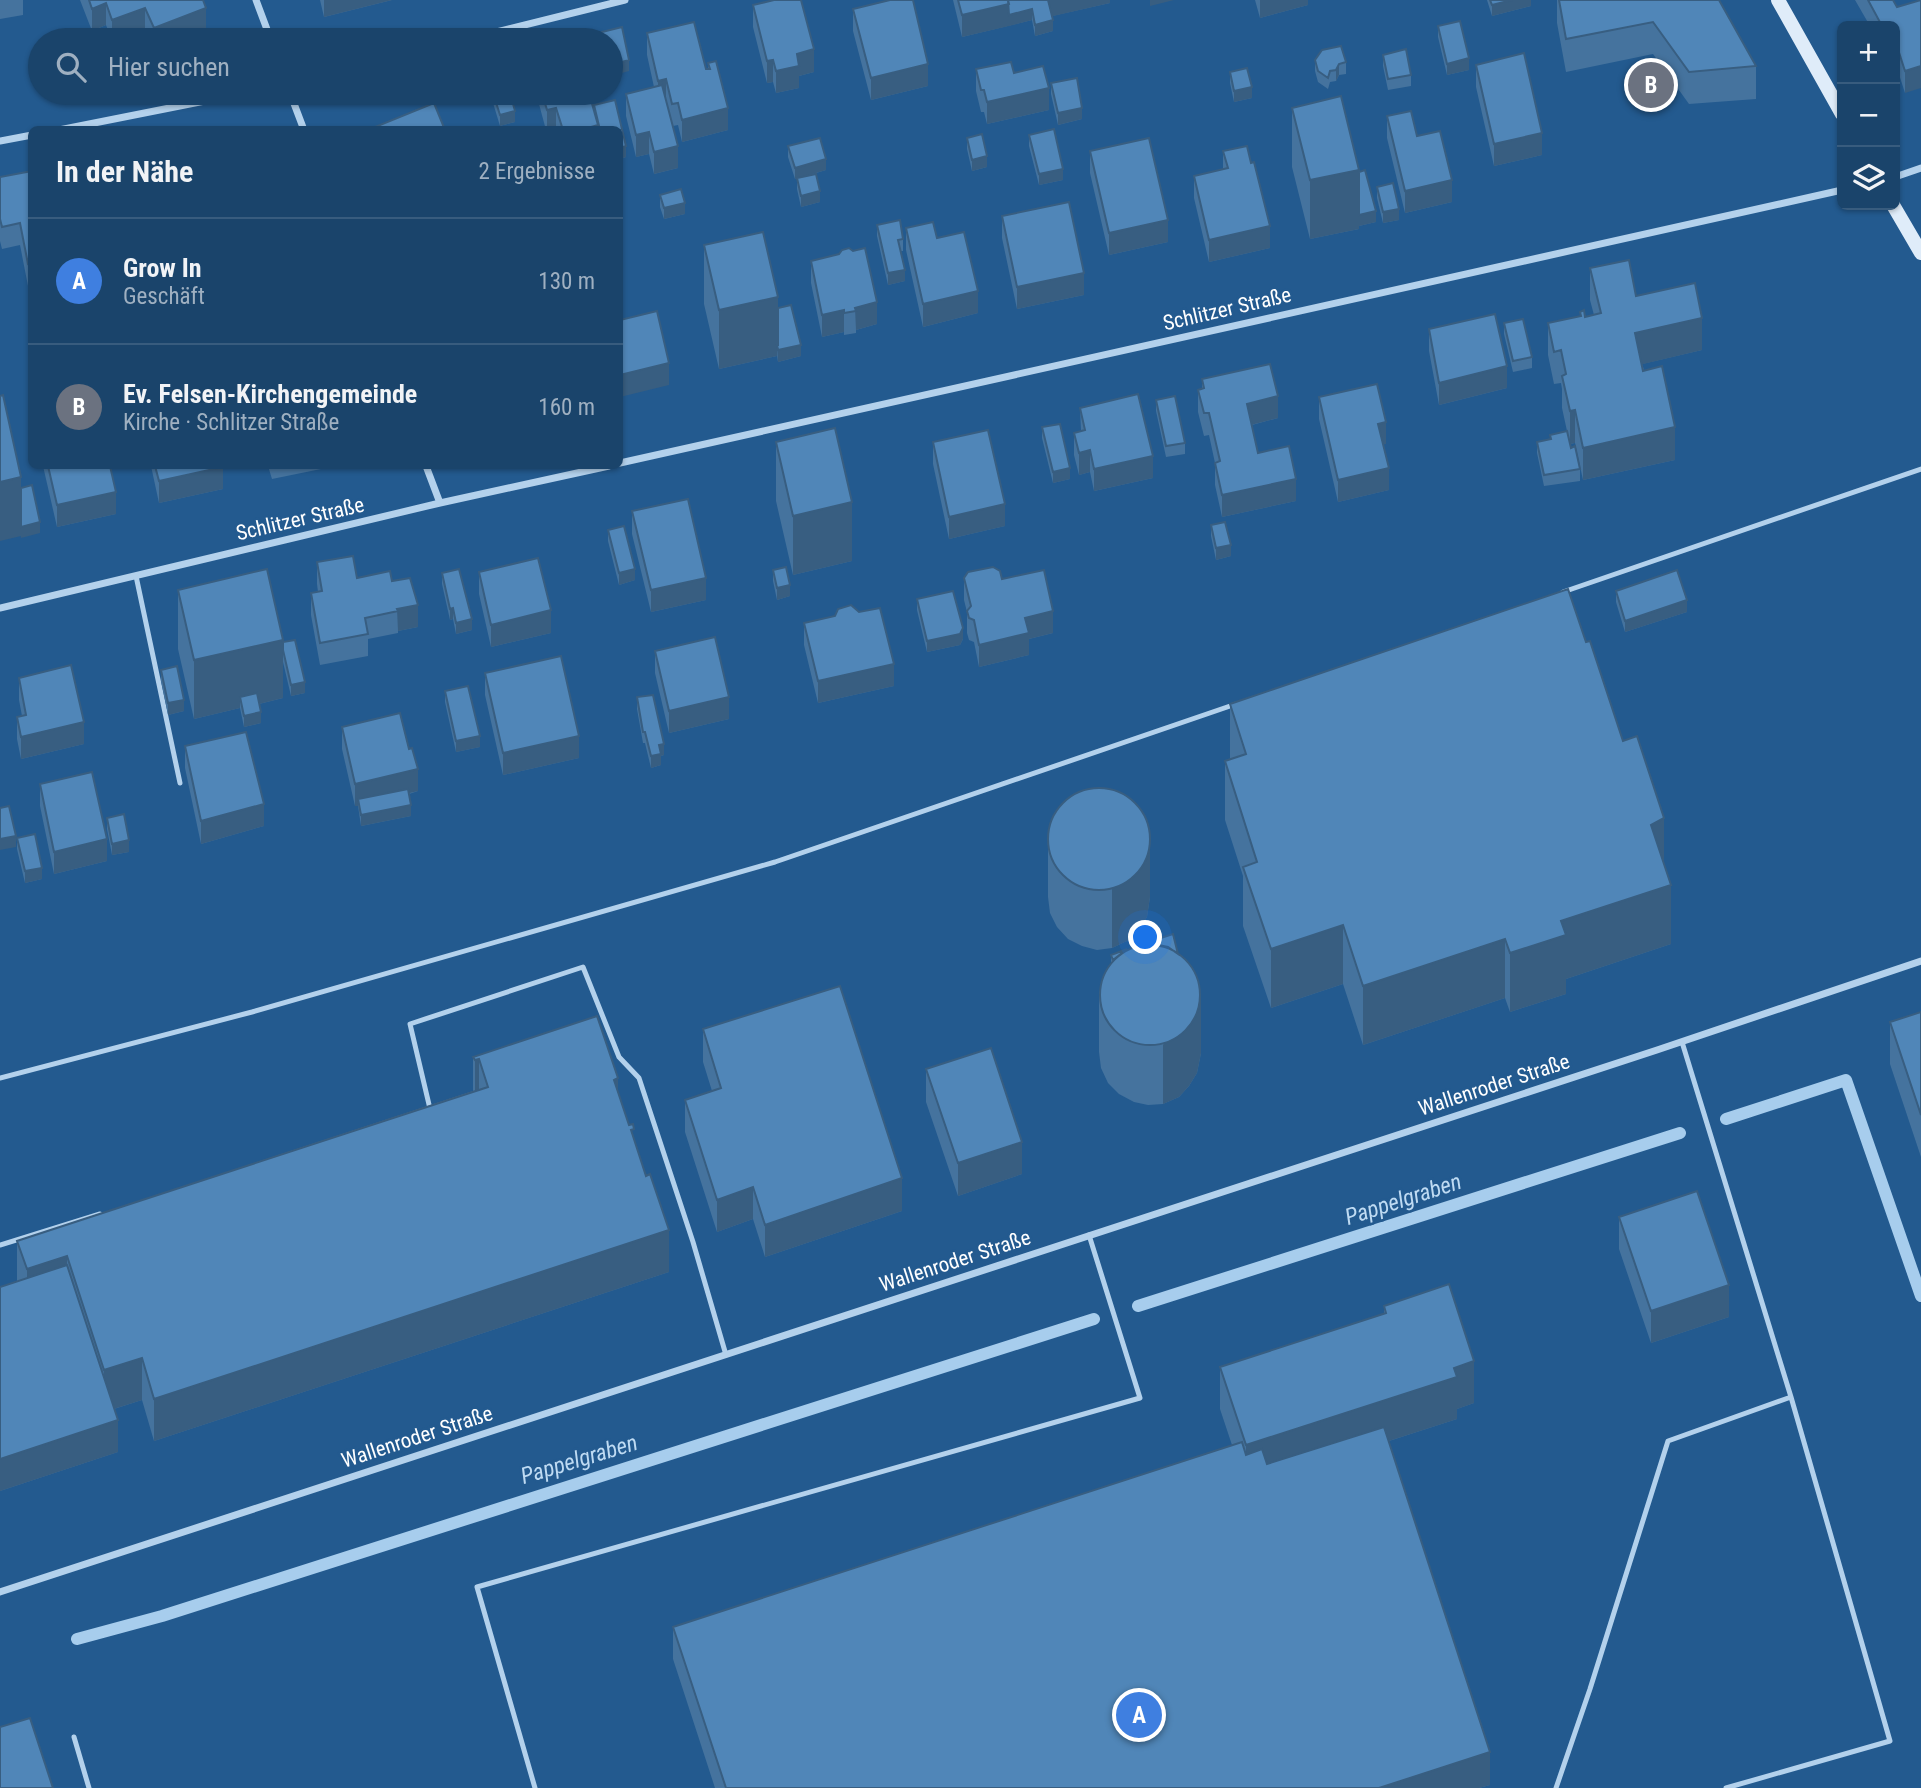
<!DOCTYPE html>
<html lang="de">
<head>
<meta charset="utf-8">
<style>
  :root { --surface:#1a446b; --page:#234b71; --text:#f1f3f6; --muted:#9fb0c1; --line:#385c7e; --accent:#8c9099 }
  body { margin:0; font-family:"Roboto Condensed",sans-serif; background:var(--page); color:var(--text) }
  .controls { position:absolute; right:21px; top:21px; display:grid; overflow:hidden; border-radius:10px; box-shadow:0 2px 5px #0004 }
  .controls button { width:63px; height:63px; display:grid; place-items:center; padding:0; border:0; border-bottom:2px solid var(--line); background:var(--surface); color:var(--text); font:35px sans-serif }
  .you { position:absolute; left:1146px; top:938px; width:24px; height:24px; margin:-18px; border:5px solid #fff; border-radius:50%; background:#1a73e8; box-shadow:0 0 0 10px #1a73e833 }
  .badge { display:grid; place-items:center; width:46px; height:46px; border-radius:50%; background:var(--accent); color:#fff; font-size:23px; font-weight:700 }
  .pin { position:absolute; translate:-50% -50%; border:4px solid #fff; box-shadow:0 2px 7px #0006 }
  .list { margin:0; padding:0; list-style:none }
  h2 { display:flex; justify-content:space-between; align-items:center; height:91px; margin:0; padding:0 28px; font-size:30px }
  h2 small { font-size:23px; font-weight:400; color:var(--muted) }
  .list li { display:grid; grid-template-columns:46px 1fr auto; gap:21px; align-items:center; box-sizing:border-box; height:126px; padding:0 28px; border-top:2px solid var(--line) }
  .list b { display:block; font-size:26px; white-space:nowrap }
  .list p { margin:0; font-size:23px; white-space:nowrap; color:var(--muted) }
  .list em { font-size:23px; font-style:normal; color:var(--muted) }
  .icon { flex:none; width:38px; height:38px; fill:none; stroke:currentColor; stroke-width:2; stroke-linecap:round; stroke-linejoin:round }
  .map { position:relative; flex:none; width:1921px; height:1788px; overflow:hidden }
  .search { position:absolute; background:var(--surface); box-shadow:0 2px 5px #0004; left:28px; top:28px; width:595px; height:77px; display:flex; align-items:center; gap:18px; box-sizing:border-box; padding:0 24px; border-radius:38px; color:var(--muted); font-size:26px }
  .panel { position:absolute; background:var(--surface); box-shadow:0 2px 5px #0004; left:28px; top:126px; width:595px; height:343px; border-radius:10px }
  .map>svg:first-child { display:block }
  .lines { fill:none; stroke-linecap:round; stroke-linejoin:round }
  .stream { stroke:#a7cded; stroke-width:12 }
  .service { stroke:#b3d1ec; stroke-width:5 }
  .minor { stroke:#b3d1ec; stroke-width:7 }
  .secondary { stroke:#dfecf9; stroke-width:14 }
  .wall { fill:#45739e }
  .shaded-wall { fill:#385e81 }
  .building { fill:#5086b8; stroke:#385e81; stroke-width:2 }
  .labels { text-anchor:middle; stroke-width:5; stroke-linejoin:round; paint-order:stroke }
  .street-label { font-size:21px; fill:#fff; stroke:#235a8f }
  .water-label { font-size:23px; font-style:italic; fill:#bfdbf3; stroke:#235a8f }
</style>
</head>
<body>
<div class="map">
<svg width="1921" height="1788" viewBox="0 0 1921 1788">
  <rect width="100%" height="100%" fill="#235a8f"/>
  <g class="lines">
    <path class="stream" d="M1726,1119L1846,1080L1921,1296
      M1138,1306L1680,1133
      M77,1639L162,1616L1094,1319"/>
    <path class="service" d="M136,576L180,783
      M1563,592L1921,469
      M1682,1042L1791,1397L1890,1741L1726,1788
      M0,1078L252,1012L775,862L1236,704
      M431,1113L410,1024L583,967L619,1057L639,1078L693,1242L726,1355
      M0,1245L100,1214
      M74,1737L89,1788
      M535,1788L477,1587L1140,1398L1089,1235
      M1556,1788L1590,1689L1668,1441L1791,1397"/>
    <path class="minor" d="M256,0L271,40
      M464,40L625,0
      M290,93L304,130
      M59,130L245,93
      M0,141L32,135
      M1895,177L1921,168
      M620,463L1842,190
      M426,466L440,503
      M0,608L440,503L609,466
      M0,1592L1657,1050L1921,961"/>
    <path class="secondary" d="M1778,0L1842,114
      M1893,205L1921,253"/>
  </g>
  <path class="wall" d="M0,0H23V15L0,19Z
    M80,0H203L206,30L179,40H149L145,30L117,40H112L106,25L92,31Z
    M320,0H392L324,17Z
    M953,0H1110V3L1052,16L1053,31L1035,36L1032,20L962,37Z
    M1255,0H1308V5L1260,18Z
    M1487,0H1531V6L1492,16Z
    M1557,0H1719L1756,66V99L1689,104L1653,54L1566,72L1557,23Z
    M1855,0H1893L1897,7L1920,0L1905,93L1895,62V26H1870Z
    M753,5L814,72L799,76V88L776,93L773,82L767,83L753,27Z
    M853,9L928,86L871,100L853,31Z
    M1438,26L1469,70L1447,75L1438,37Z
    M647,33L706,69H708V63L728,130L682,142L678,125L673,126L678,168L654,174L649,154L636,157L626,116V94L654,87L647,55Z
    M1383,55L1411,75V86L1388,90L1383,66Z
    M1315,60L1346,62V74L1339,75L1336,81L1330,82L1328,89L1318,82L1315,71Z
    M1476,65L1542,155L1494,166L1476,87Z
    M976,69L1014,73L1049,110L987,124L984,112H981L976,91Z
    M1230,72L1252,98L1234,102L1230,83Z
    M1051,83L1082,119L1058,125L1051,94Z
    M490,93H510L515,122L500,126Z
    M536,93H589L594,112V105L615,100L626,146V157L620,159V130H546Z
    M1292,108L1359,172L1376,222L1359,226V229L1310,239L1292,167Z
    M1387,116L1417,136L1452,202L1405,213L1387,138Z
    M1029,135L1063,180L1039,185L1029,146Z
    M967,138L987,167L972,171L967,149Z
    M788,146L826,170L799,178L820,202L801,207L797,189V178L795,179L788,157Z
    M1090,151L1168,242L1109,255L1090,173Z
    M1223,151L1270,248L1209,262L1194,198V176L1223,169Z
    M32,171L28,286L20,245L2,249L0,241V177Z
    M1377,187L1399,220L1383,223L1377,198Z
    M660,195L685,214L664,219L660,207Z
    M1002,216L1084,295L1017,309L1002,238Z
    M877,225L903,239V251H901L905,281L888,285L877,236Z
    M906,228L937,238L978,313L923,327L906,250Z
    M704,245L778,308L801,356L778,362L777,356L719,369L704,304Z
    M811,261L877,324L856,330V333L844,335V332L822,337L811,283Z
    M1590,268L1636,296L1702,350L1642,364L1675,460L1583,480L1575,443L1570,444L1580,469V481L1544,486L1537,453V442L1550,439V435L1567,431L1562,408V389L1561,383L1554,384L1548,355V323L1580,316V312L1585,317L1594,315L1590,300Z
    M1504,323L1532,357V368L1513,372L1504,334Z
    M1429,329L1507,388L1439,405L1429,351Z
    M1202,379L1278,418L1252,425L1258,453L1296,501L1222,517L1215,485V463L1209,435L1204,436L1198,412V390L1202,389Z
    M1319,397L1386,444H1383L1389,490L1338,502L1319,419Z
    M1156,400L1185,443V454L1166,457L1156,411Z
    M1080,408L1153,478L1094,491L1090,472L1079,475L1074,455V433L1081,431Z
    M1042,427L1070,479L1053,483L1042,438Z
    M776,442L852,561L793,575L776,501Z
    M933,442L1005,526L949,539L933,464Z
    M43,466H110L116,514L57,527Z
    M151,466H222L223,489L159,503Z
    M268,466H321V469L272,479Z
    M632,511L706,600L651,612L632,534Z
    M1211,525L1231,556L1216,560L1211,536Z
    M608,530L635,580L619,585L608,541Z
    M317,562L357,578L392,581L418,627L398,631V633L368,639V656L320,665L311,615V593L318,592L317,584Z
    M773,570L790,596L777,600L773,581Z
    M479,572L551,633L491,647L479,594Z
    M442,573L472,630L456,634L453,619L450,620L442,584Z
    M964,578L1002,579L1053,633L1029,639V655L979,667L974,642L969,640L967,633V612L964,600Z
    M178,590L283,642L305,693L291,696L283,662V698L259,704L261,723L244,727L240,708L194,719L178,649Z
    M1616,591L1687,612L1625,632L1616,602Z
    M917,599L963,639L960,645L927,652L917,610Z
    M859,612L894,686L818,703L804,645V623Z
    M1586,642L1664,863L1671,944L1566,979V994L1510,1012L1505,998L1363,1045L1343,984L1271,1008L1243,926V876L1225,820V761L1230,759V704Z
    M655,651L729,719L669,733L655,673Z
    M161,670L184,711L168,715L161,681Z
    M485,673L579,758L503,775L485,695Z
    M19,678L84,744L21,759L17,739V717L22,716L19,700Z
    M445,691L480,747L456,752L445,702Z
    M637,697L664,755L661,756V765L651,768L645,743H643L637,709Z
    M342,727L418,791L409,794L411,816L361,826L358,806H355L342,749Z
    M185,746L264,826L201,844L185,768Z
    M40,784L107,861L54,874L40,806Z
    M107,818L129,852L112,855L107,829Z
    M17,838L42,879L25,883L17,849Z
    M1048,838L1150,897L1147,917L1138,931L1127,941L1112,948L1097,950L1082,946L1068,939L1057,927L1050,913L1048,897Z
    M1111,955L1201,1053L1197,1073L1189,1086L1179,1097L1163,1104L1148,1105L1134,1102L1119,1094L1108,1083L1101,1068L1099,1052V993L1111,964Z
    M1921,1012V1157L1890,1064V1022Z
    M703,1029L902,1211L765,1257L753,1219L717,1232L685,1132V1100L712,1091L703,1062Z
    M473,1057L618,1092L634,1140L669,1272L154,1441L142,1400L114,1409L118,1452L0,1491V1287L17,1281V1241L473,1091Z
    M926,1069L1022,1174L958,1196L926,1102Z
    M1619,1217L1729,1317L1651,1343L1619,1249Z
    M1384,1306L1474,1403L1457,1409V1419L1389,1441L1490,1785L1479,1788H715L673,1659V1627L1232,1445L1220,1409V1367L1384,1314Z"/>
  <path class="shaded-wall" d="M324,0H392L324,17Z
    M1049,0H1110V3L1049,17Z
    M1150,0H1174L1150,6Z
    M1260,0H1308V5L1260,18Z
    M1512,0H1531V6L1492,16V5Z
    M106,3V25L92,31V9Z
    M1009,4V26L962,37V15Z
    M145,8V30L117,40H112V20Z
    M206,8V30L179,40H154V28Z
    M1032,9V20L1009,26V15Z
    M1053,20V31L1035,36V25Z
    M814,49V72L799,76V88L776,93V71L797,54Z
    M1469,58V70L1447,75V64Z
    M629,60V71L611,76V65Z
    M773,60V82L767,83V61Z
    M928,64V86L871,100V78Z
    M1339,64V75L1336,81V70Z
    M1921,66V88L1905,93V71Z
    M666,79V101L658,103V81Z
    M1252,87V98L1234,102V91Z
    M1049,88V110L987,124V102Z
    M556,108V130H547V110Z
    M728,108V130L682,142V120Z
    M1082,108V119L1058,125V113Z
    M515,111V122L500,126V115Z
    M598,125V130H581Z
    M649,132V154L636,157V135Z
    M1542,133V155L1494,166V144Z
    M626,146V157L620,159V148Z
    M678,146V168L654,174V152Z
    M987,156V167L972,171V160Z
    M826,159V170L795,179V168Z
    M1063,169V180L1039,185V174Z
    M1359,170V215L1376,211V222L1359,226V229L1310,239V180Z
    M1452,180V202L1405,213V191Z
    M820,191V202L801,207V196Z
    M685,203V214L664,219V208Z
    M1399,209V220L1383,223V212Z
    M1168,220V242L1109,255V233Z
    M1270,226V248L1209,262V240Z
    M32,263V285L28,286V264Z
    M905,270V281L888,285V273Z
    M1084,273V295L1017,309V287Z
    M978,291V313L923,327V304Z
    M778,297V350L801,345V356L778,362L777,345V356L719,369V310Z
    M877,302V324L856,330L855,308Z
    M844,310V332L822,337V315Z
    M1702,318V350L1635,366V333Z
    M669,363V385L620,397V375Z
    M1507,366V388L1439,405V383Z
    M1278,396V418L1247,426V404Z
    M1575,410V443L1570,444V411Z
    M1386,422V444L1378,446V424Z
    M1675,427V460L1583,480V448Z
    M1090,450V472L1079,475V453Z
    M1153,456V478L1094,491V469Z
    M223,467V489L159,503V481Z
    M1070,468V479L1053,483V472Z
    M1389,468V490L1338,502V480Z
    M21,477V536L0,541V482Z
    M1296,479V501L1222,517V495Z
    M116,492V514L57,527V505Z
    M852,502V561L793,575V516Z
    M1005,504V526L949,539V517Z
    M40,522V533L21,538V527Z
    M1231,545V556L1216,560V548Z
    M635,569V580L619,585V573Z
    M706,578V600L651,612V590Z
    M790,585V596L777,600V588Z
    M1687,600V612L1625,632V621Z
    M418,605V627L398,631L397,609Z
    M453,608V619L450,620V609Z
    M551,610V633L491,647V625Z
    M1053,611V633L1029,639V655L979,667V645L1025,618Z
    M472,619V630L456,634V623Z
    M963,628V639L960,645L927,652V641Z
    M283,640V698L243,708L240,697V708L194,719V660Z
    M894,664V686L818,703V681Z
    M305,682V693L291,696V685Z
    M729,697V719L669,733V711Z
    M184,700V711L168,715V703Z
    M261,712V723L244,727V716Z
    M84,722V744L21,759V737Z
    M480,736V747L456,752V741Z
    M579,736V758L503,775V753Z
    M664,744V755L661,756V765L651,768V756L659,745Z
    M418,769V791L359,805L358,799V806H355V784Z
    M264,804V826L201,844V821Z
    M411,805V816L361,826V815Z
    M1664,818V877L1651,825Z
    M16,836V847L0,850V839Z
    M1150,838V897L1147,917L1138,931L1127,941L1112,948V889Z
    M107,839V861L54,874V852Z
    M129,840V852L112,855V844Z
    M42,868V879L25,883V871Z
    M1671,885V944L1566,979V994L1510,1012V953L1561,921Z
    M1343,925V984L1271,1008V949Z
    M1505,939V998L1363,1045V986Z
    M1201,994V1053L1197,1073L1189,1086L1179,1097L1163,1104V1045Z
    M479,1059V1101L475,1102V1060Z
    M618,1078V1120L614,1080Z
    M1022,1142V1174L958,1196V1163Z
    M902,1178V1211L765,1257V1225Z
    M753,1187V1219L717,1232V1200Z
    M669,1230V1272L154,1441V1399Z
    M67,1256V1298L27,1311V1269Z
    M1729,1285V1317L1651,1343V1311Z
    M142,1358V1400L104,1412V1370Z
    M1474,1361V1403L1457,1409V1419L1246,1487V1445L1454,1368Z
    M118,1420V1452L0,1491V1459Z
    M1490,1752V1785L1479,1788H1379Z"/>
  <path class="building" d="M89,0H203L206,8L154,28L145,8L112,20L106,3L92,9Z
    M774,0H801L814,49L797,54L799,66L776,71L773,60L767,61L753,5Z
    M890,0H913L928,64L871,78L853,9Z
    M958,0H1008L1009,4L962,15Z
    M1008,0H1048L1053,20L1035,25L1032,9L1009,15Z
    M1490,0H1512L1492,5Z
    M1559,0H1719L1756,66L1689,72L1653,22L1566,39Z
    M1868,0H1893L1897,7L1921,0V66L1905,71L1895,40V26H1890V25L1882,26Z
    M1460,21L1469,58L1447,64L1438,26Z
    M694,22L706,69H710L708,63L716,61L728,108L682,120L678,103L672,104L666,79L658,81L647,33Z
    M622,27L629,60L611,65V40H604L602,32Z
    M1341,46L1346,62L1339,64L1336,70L1330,71L1328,78L1318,71L1315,60L1322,50Z
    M1406,49L1411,75L1388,79L1383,55Z
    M1524,53L1542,133L1494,144L1476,65Z
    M1011,62L1014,73L1043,66L1049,88L987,102L984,90H981L976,69Z
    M1247,68L1252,87L1234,91L1230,72Z
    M1077,78L1082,108L1058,113L1051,83Z
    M662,85L678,146L654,152L649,132L636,135L626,94Z
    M493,93H510L515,111L500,115Z
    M542,93H589L598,125L581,130H563L556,108L547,110Z
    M1341,96L1359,170L1310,180L1292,108Z
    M615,100L626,146L620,148V130H600L594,105Z
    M434,103L445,130H376L375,127Z
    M1411,111L1417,136L1440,131L1452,180L1405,191L1387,116Z
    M1054,129L1063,169L1039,174L1029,135Z
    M982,134L987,156L972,160L967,138Z
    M820,138L826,159L795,168L788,146Z
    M1149,138L1168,220L1109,233L1090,151Z
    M1247,146L1251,163L1254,162L1270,226L1209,240L1194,176L1228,168L1223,151Z
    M1365,170L1376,211L1359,215V172Z
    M32,171V263L28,264L20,223L2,227L0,219V177Z
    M816,174L820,191L801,196L797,178Z
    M1393,183L1399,209L1383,212L1377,187Z
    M681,189L685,203L664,208L660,195Z
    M1069,202L1084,273L1017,287L1002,216Z
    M900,220L903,239L898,240L905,270L888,273L877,225Z
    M933,222L937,238L964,232L978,291L923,304L906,228Z
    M763,232L778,297L719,310L704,245Z
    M849,248L853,251L865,248L877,302L855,308L856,311L844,313V310L822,315L811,261L839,254L842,250Z
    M1629,260L1636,296L1695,283L1702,318L1635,333L1643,371L1662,366L1675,427L1583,448L1575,410L1570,411L1562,376L1566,374L1561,350L1554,352L1548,323L1581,316L1580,312L1584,310L1585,317L1601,313L1590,268Z
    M791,305L801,345L778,350L777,345H778V308Z
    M657,311L669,363L620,375V320Z
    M1495,314L1507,366L1439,383L1429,329Z
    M1523,319L1532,357L1513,361L1504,323Z
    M1270,364L1278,396L1247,404L1258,453L1289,446L1296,479L1222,495L1215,463L1220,461L1209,413H1204L1198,390L1204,388L1202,379Z
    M1377,384L1386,422L1378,424L1389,468L1338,480L1319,397Z
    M1138,394L1153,456L1094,469L1090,450L1079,453L1074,433L1085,430L1080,408Z
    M3,395L21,477L0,482V396Z
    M1175,396L1185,443L1166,446L1156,400Z
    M1060,424L1070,468L1053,472L1042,427Z
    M835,428L852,502L793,516L776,442Z
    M988,430L1005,504L949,517L933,442Z
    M1567,431L1571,448L1575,446L1580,469L1544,475L1537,442L1551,439L1550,435Z
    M48,466H110L116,492L57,505Z
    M155,466H222L223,467L159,481Z
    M32,485L40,522L21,527V488Z
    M688,499L706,578L651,590L632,511Z
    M1225,522L1231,545L1216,548L1211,525Z
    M624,526L635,569L619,573L608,530Z
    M353,556L357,578L390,571L392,581L410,578L418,605L397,609L398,611L365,618L368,634L320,643L311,593L322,591L317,562Z
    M538,558L551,610L491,625L479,572Z
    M786,567L790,585L777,588L773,570Z
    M993,567L1000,571L1002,579L1044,570L1053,611L1025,618L1029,633L979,645L974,620L969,618L967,611L971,606L964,578L968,572Z
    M267,569L283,640L194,660L178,590Z
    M459,569L472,619L456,623L453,608L450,609L442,573Z
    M1677,570L1687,600L1625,621L1616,591Z
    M1568,589L1586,642L1590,641L1623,741L1637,736L1664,818L1651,825L1671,885L1561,921L1566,935L1510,953L1505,939L1363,986L1343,925L1271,949L1243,867L1257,862L1225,761L1246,754L1230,704Z
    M953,591L963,628L960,634L927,641L917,599Z
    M851,605L859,612L880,608L894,664L818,681L804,623L835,616L838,609Z
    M715,637L729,697L669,711L655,651Z
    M295,640L305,682L291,685L283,650V642Z
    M561,656L579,736L503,753L485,673Z
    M71,665L84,722L21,737L17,717L26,715L19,678Z
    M177,666L184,700L168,703L161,670Z
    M468,686L480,736L456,741L445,691Z
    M257,693L261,712L244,716L240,697Z
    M653,695L664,744L659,745L661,754L651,756L645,732H643L637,697Z
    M400,713L409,749L412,748L418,769L355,784L342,727Z
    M246,732L264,804L201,821L185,746Z
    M92,772L107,839L54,852L40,784Z
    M1048 839a51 51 0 1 1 102 0a51 51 0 1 1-102 0Z
    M408,789L411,805L361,815L358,799Z
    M9,806L16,836L0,839V808Z
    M124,814L129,840L112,844L107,818Z
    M35,834L42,868L25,871L17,838Z
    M1173,934L1178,954L1168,947L1149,943L1136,946Z
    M1100 995a50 50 0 1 1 100 0a50 50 0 1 1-100 0Z
    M1127,949L1113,960L1111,955Z
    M840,986L902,1178L765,1225L753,1187L717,1200L685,1100L721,1088L703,1029Z
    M1921,1012V1115L1890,1022Z
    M597,1016L618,1078L614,1080L629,1125L633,1124L634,1129L631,1130L646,1176L650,1174L669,1230L154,1399L142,1358L104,1370L67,1256L27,1269L17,1241L488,1087L479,1059L475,1060L473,1057Z
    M991,1048L1022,1142L958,1163L926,1069Z
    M1697,1191L1729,1285L1651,1311L1619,1217Z
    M67,1265L118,1420L0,1459V1287Z
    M1449,1284L1474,1361L1454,1368L1457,1377L1246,1445L1220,1367L1386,1313L1384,1306Z
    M1384,1427L1490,1752L1379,1788H726L673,1627L1242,1442L1246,1455L1262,1449L1267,1464Z
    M30,1718L53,1788H0V1727Z"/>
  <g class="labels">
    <g class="street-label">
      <text transform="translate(1227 309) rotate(-13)" y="7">Schlitzer Straße</text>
      <text transform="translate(300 519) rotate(-13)" y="7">Schlitzer Straße</text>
      <text transform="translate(1494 1085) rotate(-18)" y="7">Wallenroder Straße</text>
      <text transform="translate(955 1261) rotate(-18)" y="7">Wallenroder Straße</text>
      <text transform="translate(417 1437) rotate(-18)" y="7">Wallenroder Straße</text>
    </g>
    <g class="water-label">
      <text transform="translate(1403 1199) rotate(-18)" y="8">Pappelgraben</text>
      <text transform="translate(579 1459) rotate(-17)" y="8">Pappelgraben</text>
    </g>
  </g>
</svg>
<div class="controls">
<button>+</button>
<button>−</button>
<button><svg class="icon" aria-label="layers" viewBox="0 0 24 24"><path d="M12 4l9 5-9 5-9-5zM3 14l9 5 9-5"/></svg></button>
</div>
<div class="you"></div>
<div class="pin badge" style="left:1139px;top:1715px;background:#3f7fe0">A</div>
<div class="pin badge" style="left:1651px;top:85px;background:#6b7280">B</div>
<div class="search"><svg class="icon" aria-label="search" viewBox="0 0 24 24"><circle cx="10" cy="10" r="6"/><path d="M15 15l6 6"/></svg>Hier suchen</div>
<section class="panel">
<h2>In der Nähe<small>2 Ergebnisse</small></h2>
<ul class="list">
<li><span class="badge" style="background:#3f7fe0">A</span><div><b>Grow In</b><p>Geschäft</p></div><em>130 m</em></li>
<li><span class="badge" style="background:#6b7280">B</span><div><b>Ev. Felsen-Kirchengemeinde</b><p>Kirche · Schlitzer Straße</p></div><em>160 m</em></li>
</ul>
</section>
</div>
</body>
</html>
